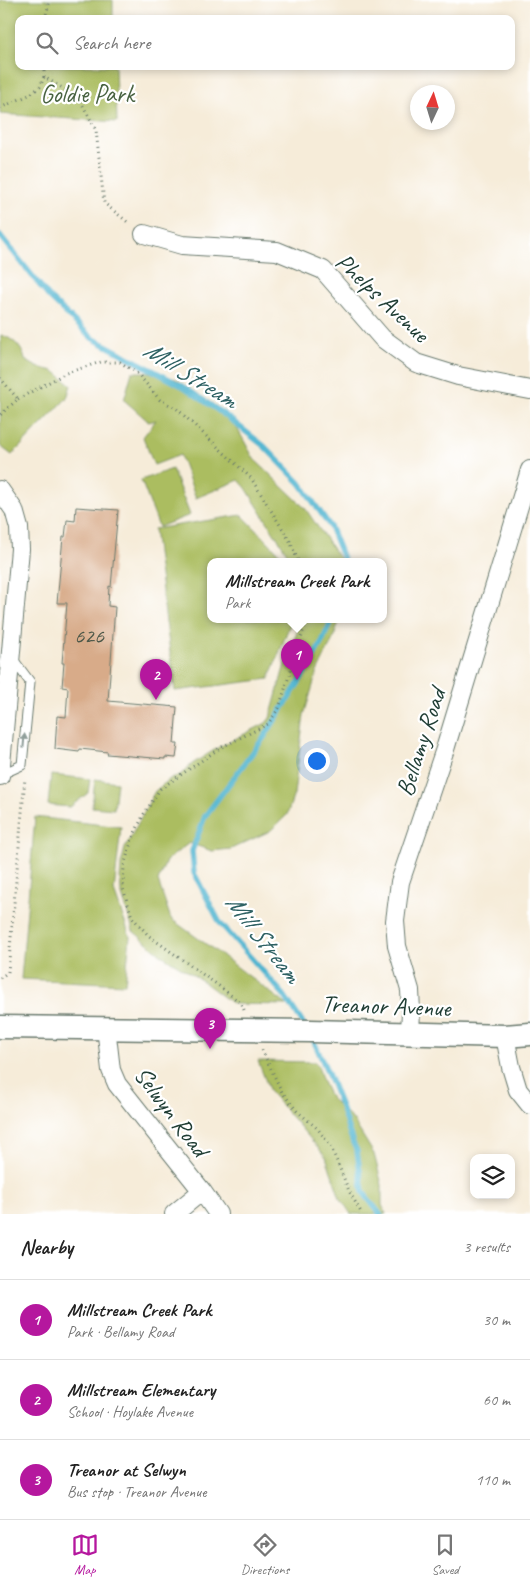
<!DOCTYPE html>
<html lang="en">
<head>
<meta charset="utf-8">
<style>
  :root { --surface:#fff; --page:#f6f6f6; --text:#222; --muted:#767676; --line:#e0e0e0; --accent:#b5179e }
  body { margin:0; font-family:Caveat,sans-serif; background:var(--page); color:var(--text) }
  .controls { position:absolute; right:15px; bottom:15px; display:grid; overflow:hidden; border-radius:10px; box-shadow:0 2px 8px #0003 }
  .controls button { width:45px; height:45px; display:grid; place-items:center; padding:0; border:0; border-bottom:1px solid var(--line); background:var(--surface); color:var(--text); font:25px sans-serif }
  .compass { position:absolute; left:410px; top:85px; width:45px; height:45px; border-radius:50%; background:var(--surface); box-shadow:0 2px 8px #0003; rotate:4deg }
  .you { position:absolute; left:316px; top:760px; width:18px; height:18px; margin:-12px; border:4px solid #fff; border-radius:50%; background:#1a73e8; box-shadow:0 0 0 8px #1a73e833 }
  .badge { display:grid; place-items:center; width:32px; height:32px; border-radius:50%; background:var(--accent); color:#fff; font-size:16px; font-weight:700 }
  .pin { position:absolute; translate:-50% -41px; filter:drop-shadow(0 1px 2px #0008) }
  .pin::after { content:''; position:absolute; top:26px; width:18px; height:15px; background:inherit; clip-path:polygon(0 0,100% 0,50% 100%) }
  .popup { position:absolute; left:207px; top:558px; width:180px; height:65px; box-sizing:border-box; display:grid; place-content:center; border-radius:10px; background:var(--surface); filter:drop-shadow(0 1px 4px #0005); font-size:16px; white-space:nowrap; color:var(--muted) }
  .popup b { font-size:19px; color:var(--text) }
  .popup::after { content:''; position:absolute; left:50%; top:100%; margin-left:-10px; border:10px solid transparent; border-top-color:var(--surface) }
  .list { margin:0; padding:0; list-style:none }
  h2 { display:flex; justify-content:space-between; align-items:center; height:65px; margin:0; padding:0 20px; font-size:21px }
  h2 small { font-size:16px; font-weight:400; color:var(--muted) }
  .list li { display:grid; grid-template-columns:32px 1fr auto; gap:15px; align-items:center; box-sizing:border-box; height:80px; padding:0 20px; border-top:1px solid var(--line) }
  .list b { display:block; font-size:19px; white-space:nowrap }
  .list p { margin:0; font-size:16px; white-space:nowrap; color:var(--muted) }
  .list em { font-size:16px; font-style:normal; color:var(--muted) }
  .icon { flex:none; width:28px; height:28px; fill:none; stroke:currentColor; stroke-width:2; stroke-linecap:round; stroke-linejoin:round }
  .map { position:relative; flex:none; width:530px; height:1214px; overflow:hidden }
  .search { position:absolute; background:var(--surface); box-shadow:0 2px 8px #0003; left:15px; right:15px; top:15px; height:55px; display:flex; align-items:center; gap:12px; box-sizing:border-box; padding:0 18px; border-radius:10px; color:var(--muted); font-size:19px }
  .sheet { height:305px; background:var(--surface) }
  nav { display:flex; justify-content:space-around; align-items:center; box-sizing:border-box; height:70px; border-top:1px solid var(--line); background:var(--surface); font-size:14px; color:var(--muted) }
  nav a { display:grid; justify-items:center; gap:2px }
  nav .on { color:var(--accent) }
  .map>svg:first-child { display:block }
  .green { fill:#abbd61; stroke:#657d4a }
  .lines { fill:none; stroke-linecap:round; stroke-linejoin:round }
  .stream { stroke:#51b5d0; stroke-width:5.5 }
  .building { fill:#d8ab89 }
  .service-casing { stroke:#6a7a6e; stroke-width:11 }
  .minor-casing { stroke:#6a7a6e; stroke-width:20 }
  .tertiary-casing { stroke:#6a7a6e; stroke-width:25 }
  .path { stroke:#6a7a6e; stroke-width:3; stroke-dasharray:1 4; stroke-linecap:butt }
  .service { stroke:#fff; stroke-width:9 }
  .minor { stroke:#fff; stroke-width:18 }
  .tertiary { stroke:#fff; stroke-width:22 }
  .oneway { fill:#8f9e9a }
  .labels { text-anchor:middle; stroke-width:4.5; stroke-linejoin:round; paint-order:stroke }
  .number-label { font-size:22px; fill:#4d5849 }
  .park-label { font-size:25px; fill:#496342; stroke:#fff }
  .street-label { font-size:25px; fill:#1f3d34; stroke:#fff }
  .water-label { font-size:26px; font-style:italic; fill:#2e6163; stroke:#fff }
</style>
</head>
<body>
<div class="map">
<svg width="530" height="1214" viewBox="0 0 530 1214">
  <rect width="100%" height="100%" fill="#fff"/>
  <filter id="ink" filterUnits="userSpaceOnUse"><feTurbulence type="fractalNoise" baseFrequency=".02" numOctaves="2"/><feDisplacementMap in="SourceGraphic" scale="10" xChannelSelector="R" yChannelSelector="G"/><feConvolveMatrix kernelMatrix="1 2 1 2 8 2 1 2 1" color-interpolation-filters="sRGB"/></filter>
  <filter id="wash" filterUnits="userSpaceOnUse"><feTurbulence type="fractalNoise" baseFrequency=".0096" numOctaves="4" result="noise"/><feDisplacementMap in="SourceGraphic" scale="20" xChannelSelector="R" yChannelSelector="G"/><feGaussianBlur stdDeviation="1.12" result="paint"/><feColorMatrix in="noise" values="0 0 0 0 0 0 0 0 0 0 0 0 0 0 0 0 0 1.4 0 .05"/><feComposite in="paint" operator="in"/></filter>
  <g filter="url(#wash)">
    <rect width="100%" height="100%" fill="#f6ecd9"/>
    <path class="green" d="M0,0H113V19H19V66H115L117,122L0,114Z
      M1,335C13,338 23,348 25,360L37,367L54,371L71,385L67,398L12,455L0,446Z
      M132,372H149L176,379L217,407L236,426L254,459L305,508L341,561H292L246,488L239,480L196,498L180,455L154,465L143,437L156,420L149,422L124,400Z
      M172,469L190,515L159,527L141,480Z
      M242,515L281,555L284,561H211V619H292L269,679L175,691L154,529Z
      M302,619H340L334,637L317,672L304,715L294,794L287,815L270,831L231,849L212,851L189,843L166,861L158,881L171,919L220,954L287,1005L233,1004L201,980L163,956L133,931L121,892L120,879L121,864L125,848L155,791L171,778L180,775L192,764L219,747L266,723L270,718L285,664Z
      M51,775L90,779L88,793L70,807L48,805Z
      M95,779L117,782L114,809L92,807Z
      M35,817L121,827L114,891L130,937L125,984L21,979Z
      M258,1061L315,1062L318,1066L323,1082L330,1097L353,1120L374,1154L382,1185V1205L386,1214H351L340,1198L326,1157L270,1092Z"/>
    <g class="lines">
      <path class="stream" d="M0,235L49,297L92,338L184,387L226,416L264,446L300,483L330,526L344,561
        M304,1025L284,995L220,923L194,873L192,851L205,816L265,736L298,684L322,642L332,619
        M312,1037L327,1071L341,1107L353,1143L357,1151L363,1192L380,1214"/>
    </g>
    <g id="blocks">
      <path class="building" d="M76,507L118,510L111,587L109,586L108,606L115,607L108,701L177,707L174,744H178L176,758L165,757V759L107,754L108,752L80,749L79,752L55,749L57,716L66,717L68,688L62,687L64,663H62L67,603H57L63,537H65L67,520L75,521Z"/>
    </g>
  </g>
  <g filter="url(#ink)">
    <use href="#blocks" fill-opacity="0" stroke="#6a7a6e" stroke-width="1"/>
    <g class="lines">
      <g class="service-casing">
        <path id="service" d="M0,775L22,765L30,682L12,658"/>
      </g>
      <g class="minor-casing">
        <path id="minor" d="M144,234L182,245L277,251L323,270L382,338L416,363L458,376L530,390
          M0,490L14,510L19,528L20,549L0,776
          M106,1027L111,1070L117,1084L202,1191L218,1214
          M410,1033L411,1011L410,990L397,946L395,921L400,882L446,746L530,470
          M505,1036L511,1067L518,1090L530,1105
          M174,1214L202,1191"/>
      </g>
      <g class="tertiary-casing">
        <path id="tertiary" d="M0,1027L311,1031L505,1036L530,1034"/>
      </g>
      <path class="path" d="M45,19L50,0
        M44,66V77L79,98L96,130L104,203L130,224
        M0,108L29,95L40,87L44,77
        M0,378L18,399L0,415
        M18,399L66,373L101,362H120L138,374L160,400L176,408L251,478L290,541L298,561
        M0,978L8,972L25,778
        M244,1010L242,1004L219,986L149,936L132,917L123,888L124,866L132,839L144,814L160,789L220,748L268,724L279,708L307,619
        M262,1050L282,1092L297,1111L318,1129L331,1147L349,1191L362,1214"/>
      <use href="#service" class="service"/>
      <use href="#minor" class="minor"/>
      <use href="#tertiary" class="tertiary"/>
    </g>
    <defs><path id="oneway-solid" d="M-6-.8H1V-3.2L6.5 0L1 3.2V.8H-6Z" transform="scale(1.25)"/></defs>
    <use class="oneway" href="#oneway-solid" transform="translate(24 741) rotate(-85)"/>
  </g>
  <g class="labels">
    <g class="number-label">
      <text x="89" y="643">626</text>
    </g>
    <g class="park-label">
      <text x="87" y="102">Goldie Park</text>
    </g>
    <g class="street-label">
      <text transform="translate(383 297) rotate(43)" y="9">Phelps Avenue</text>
      <text transform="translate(420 742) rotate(-72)" y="9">Bellamy Road</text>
      <text transform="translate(386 1005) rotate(2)" y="9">Treanor Avenue</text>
      <text transform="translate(172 1111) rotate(53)" y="9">Selwyn Road</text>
    </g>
    <g class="water-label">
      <text transform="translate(191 374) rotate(32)" y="9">Mill Stream</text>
      <text transform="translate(264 938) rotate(52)" y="9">Mill Stream</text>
    </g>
  </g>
</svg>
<div class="controls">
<button><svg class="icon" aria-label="layers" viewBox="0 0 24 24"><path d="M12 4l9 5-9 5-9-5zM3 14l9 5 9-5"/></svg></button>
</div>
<svg class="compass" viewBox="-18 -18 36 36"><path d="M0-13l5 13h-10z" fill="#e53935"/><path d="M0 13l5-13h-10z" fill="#767676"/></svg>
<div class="you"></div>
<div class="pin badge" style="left:297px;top:680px">1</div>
<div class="popup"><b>Millstream Creek Park</b>Park</div>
<div class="pin badge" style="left:156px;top:700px">2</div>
<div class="pin badge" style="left:210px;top:1049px">3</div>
<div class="search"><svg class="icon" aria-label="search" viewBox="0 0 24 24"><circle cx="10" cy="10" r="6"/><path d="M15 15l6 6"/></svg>Search here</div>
</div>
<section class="sheet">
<h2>Nearby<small>3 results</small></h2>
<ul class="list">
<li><span class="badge">1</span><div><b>Millstream Creek Park</b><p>Park · Bellamy Road</p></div><em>30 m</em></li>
<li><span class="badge">2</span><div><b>Millstream Elementary</b><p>School · Hoylake Avenue</p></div><em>60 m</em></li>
<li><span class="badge">3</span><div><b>Treanor at Selwyn</b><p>Bus stop · Treanor Avenue</p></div><em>110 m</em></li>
</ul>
</section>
<nav>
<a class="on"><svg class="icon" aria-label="map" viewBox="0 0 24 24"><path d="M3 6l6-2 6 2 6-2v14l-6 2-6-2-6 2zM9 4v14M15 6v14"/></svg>Map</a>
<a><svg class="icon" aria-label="directions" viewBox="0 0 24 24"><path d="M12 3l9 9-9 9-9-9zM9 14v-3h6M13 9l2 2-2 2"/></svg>Directions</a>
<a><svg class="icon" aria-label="saved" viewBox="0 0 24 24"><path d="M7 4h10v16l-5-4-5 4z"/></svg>Saved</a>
</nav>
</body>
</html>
